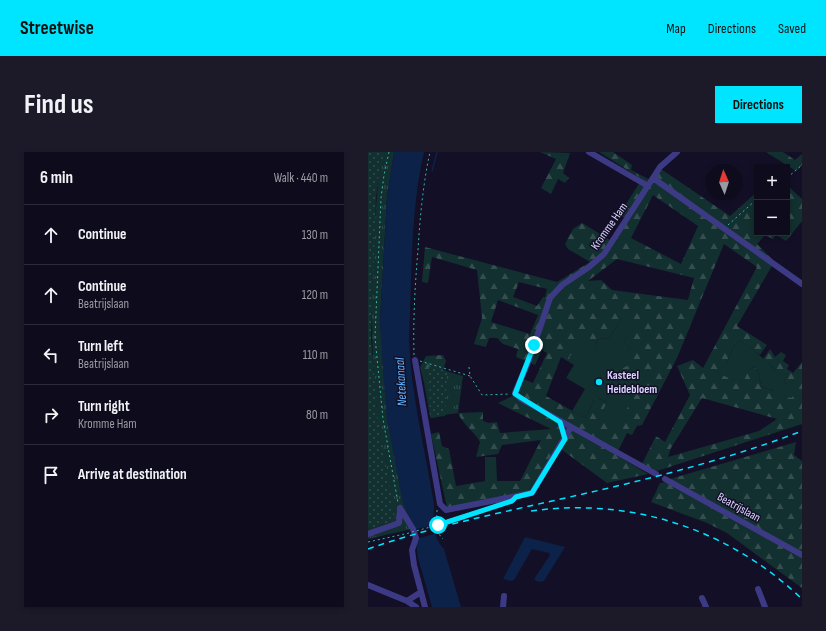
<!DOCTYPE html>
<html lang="en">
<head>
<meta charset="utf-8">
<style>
  :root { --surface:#0e0b1c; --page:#1c1929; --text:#f1f3f6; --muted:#9b9ba3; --line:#2e2b3b; --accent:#00e5ff }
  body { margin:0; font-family:"Sofia Sans Condensed",sans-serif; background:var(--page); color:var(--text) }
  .controls { position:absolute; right:12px; top:12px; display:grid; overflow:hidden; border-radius:0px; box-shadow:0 2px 6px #0003 }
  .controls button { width:36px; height:36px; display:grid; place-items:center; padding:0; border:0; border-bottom:1px solid var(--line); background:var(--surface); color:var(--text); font:20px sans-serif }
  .compass { position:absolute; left:338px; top:12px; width:36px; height:36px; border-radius:50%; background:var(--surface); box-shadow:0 2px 6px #0003; rotate:357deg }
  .stop { position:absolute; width:12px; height:12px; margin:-9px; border:3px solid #00e5ff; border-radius:50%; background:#fff }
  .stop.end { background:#00e5ff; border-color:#fff; box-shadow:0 1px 4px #0008 }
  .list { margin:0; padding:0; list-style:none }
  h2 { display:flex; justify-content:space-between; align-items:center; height:52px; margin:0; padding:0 16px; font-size:17px }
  h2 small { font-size:13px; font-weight:400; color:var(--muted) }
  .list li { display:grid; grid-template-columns:26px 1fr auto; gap:12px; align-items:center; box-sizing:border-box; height:60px; padding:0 16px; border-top:1px solid var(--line) }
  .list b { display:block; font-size:15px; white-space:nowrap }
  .list p { margin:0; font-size:13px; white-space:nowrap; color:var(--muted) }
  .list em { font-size:13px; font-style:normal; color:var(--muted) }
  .icon { flex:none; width:22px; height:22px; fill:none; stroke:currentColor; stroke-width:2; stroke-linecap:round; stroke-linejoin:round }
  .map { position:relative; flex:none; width:434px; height:455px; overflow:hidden; border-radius:0px }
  header { display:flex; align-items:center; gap:24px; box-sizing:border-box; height:56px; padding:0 20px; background:var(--accent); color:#111 }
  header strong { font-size:19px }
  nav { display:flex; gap:22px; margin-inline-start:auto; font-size:14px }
  .intro { display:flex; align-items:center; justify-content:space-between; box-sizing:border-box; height:96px; padding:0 24px }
  h1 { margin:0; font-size:28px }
  .button { padding:10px 18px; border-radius:0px; background:var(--accent); color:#111; font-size:14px; font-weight:700 }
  main { display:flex; gap:24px; padding:0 24px }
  aside { flex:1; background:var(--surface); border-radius:0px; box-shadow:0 2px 6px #0003 }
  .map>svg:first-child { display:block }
  .grass { fill:url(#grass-tufts) }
  .forest { fill:url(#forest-firs); fill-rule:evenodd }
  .park { fill:url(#park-dots) }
  .garden { fill:#12302f }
  .water { fill:#0c2248 }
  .pier { fill:#130f26 }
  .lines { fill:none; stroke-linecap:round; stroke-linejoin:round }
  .stream { stroke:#0c2248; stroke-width:1.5 }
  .path { stroke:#2fb8b0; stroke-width:1; stroke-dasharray:2 3; stroke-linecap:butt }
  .minor { stroke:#3d3a85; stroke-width:6 }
  .rail { stroke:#00e5ff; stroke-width:1.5; stroke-dasharray:6 5; stroke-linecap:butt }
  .path-bridge { stroke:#2fb8b0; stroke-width:1; stroke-dasharray:2 3; stroke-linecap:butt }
  .route { stroke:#00e5ff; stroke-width:5 }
  .poi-dot { fill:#00e5ff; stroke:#130f26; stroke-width:1.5 }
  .labels { text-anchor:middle; stroke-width:3; stroke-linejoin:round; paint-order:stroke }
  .street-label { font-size:12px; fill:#d9d4ff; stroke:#130f26 }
  .poi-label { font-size:12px; font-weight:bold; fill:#d9d4ff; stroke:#130f26; text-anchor:start }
  .water-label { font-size:13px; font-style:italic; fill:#62b6ff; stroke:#130f26 }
</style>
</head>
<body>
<header>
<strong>Streetwise</strong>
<nav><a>Map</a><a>Directions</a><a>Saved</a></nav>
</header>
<div class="intro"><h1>Find us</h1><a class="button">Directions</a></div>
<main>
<aside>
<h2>6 min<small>Walk · 440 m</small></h2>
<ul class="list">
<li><svg class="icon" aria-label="ahead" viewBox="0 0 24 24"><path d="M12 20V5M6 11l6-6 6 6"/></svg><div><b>Continue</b></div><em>130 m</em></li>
<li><svg class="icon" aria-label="ahead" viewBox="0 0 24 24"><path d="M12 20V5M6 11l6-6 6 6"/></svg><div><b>Continue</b><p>Beatrijslaan</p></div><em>120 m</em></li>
<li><svg class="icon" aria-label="left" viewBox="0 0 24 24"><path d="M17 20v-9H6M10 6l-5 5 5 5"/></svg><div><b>Turn left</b><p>Beatrijslaan</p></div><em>110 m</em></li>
<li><svg class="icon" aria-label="right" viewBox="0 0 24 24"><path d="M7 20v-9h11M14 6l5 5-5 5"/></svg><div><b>Turn right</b><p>Kromme Ham</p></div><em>80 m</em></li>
<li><svg class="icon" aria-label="arrive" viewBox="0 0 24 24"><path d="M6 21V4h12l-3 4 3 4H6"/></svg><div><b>Arrive at destination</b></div></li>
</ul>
</aside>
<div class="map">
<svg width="434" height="455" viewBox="0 0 434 455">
  <defs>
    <pattern id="grass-tufts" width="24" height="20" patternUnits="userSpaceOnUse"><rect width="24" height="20" fill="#12302f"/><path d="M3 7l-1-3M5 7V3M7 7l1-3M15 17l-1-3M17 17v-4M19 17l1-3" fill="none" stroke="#344d4e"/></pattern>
    <pattern id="forest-firs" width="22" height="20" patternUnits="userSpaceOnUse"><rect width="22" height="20" fill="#12302f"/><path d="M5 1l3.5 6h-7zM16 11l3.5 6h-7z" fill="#344d4e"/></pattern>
    <pattern id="park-dots" width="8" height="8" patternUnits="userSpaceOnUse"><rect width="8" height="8" fill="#12302f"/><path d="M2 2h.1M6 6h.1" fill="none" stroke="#344d4e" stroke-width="1.8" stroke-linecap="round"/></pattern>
  </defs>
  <rect width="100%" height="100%" fill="#130f26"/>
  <path class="grass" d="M13,0H26L19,46L12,169L18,243L48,376L0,387V377L24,370L0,260L9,261C0,174 4,87 13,0Z
    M64,215L95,224L90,261L62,265L56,231H62Z"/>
  <path class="forest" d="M172,0L202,1L195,21L201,26L197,31L190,27L183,42L173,36L188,7Z
    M231,0H245L264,13L263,18L284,29L293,17L362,64L389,40V81H419V33L434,47V69L418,89L408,83L405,87L397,83L389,92L404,107L405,112L369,174L399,193L392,203L372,189L366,193L358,213L381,218L386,214L390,220L393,234L405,239L425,230L417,232L416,229L420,223L410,220L395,207L402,197L407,205L413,200L418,203L415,209L421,213L419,217L425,221L434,210V272L289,319L274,312L288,284L297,290L322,243L309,214L325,208L335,216L389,115L356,92L309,206L274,273L269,274L264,283L259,281L248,303L280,322L239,331L190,295L164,339L79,356L63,282L71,280L74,294L81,297L88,334L117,329H152L173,288L134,293L130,302L108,305L112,290C106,279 95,273 90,261L115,260V269L121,271L129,270L132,281L183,277L130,251L145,244L155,227L165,231L179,201L174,198L167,213L148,205L150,197L135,192L129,186H121L118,195L106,192L114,166L109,118L64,105L60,131L54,130L57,95L189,130L222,110L200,97L197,92L205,77L214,71L242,88L257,66L251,63L274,27ZM285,43L330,74L313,112L263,86ZM249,107L326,126L320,148L244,138L233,128L220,129ZM151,130L179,137L177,145H175L169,154L145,145ZM130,148L170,163L162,182L123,170ZM254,166L256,189L263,198L251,218L250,238L265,245L239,250L228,245L217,266L178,244L193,205L206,213L227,194L230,187L241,186ZM334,246L409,267L391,279L300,305L303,296Z
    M398,0H415L427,8L434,2V13L428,19Z
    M75,203L78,209L75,219L62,232L56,231L52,215L58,204Z
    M428,290L426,303L434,309V436L359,381L339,371L283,350L292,331L304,329L302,327Z"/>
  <path class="park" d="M0,0H16L11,22L8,46L3,186L10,268L27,366L24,370L0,377Z
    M61,214L79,219L77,264L62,266Z"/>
  <path class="garden" d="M259,164L266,169L256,189L263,198V212L251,218L250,238L265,245L250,275L231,267L239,250L228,245L217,266L204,259L217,237L198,226L207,211L201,206L211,190L227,194L230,187L241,186L254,166Z
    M372,189C378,193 385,197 390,202C403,212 402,218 421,223L416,229L417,232L426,229L430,239L423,246L393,234L390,220L386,214L381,218L376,228L363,227L348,220L358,213L366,193Z
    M117,305H128L129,329H117Z"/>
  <path class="water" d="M26,0H56C42,61 44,125 41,187C43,241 56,293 65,346C68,358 63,370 67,382C69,388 72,393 76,397L93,455H64L50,406L46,376L35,352L19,267L15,219L12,169L19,46Z
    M157,385L197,395L176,429L170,430L166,427L182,403L181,401L164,397L146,428L143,429L135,427Z"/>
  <path class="pier" d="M67,373L69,381L48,387L45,378Z"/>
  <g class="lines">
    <path class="stream" d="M64,19L69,0"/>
    <path class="path" d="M21,0L16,23L13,46L7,185L15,267L30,351
      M419,25H420L434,13
      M360,73L389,47
      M46,203C45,168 47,133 50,98C52,65 55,32 62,0
      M52,209L102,224
      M101,215L102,224L114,243L142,242
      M69,358C69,369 66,378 75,387
      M70,373L130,354
      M0,390L41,381"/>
    <path class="minor" d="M221,0L280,34
      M285,26L434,132
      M47,208L72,352L78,358L164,341L203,275
      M192,269L197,287
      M288,322L153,247L147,241L161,208L182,146L194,133L221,115L236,102L292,15L309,0
      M297,327L434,403
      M32,356L45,377L48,386L44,398L46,413L57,455
      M0,382L31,371L32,358
      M0,433L39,449L48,455
      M390,437L397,455
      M334,446L338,455
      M39,449L53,440
      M135,455L136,444"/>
    <path class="rail" d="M163,359C263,345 361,377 434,447
      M0,397C60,376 122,363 184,349C269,330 353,310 434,279"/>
    <path class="path-bridge" d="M44,380L70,373"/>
  </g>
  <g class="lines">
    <path class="route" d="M70,373L144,349L148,345L164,341L197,287L192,270L147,242L166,193"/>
  </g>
  <circle class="poi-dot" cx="231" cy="230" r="4"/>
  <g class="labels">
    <g class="street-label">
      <text transform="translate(241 74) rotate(-55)" y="4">Kromme Ham</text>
      <text transform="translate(371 355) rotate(29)" y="4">Beatrijslaan</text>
    </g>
    <g class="poi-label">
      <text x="239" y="227">Kasteel<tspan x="239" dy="14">Heidebloem</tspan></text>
    </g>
    <g class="water-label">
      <text transform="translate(32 230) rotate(-93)" y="5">Netekanaal</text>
    </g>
  </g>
</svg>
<div class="controls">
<button>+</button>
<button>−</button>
</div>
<svg class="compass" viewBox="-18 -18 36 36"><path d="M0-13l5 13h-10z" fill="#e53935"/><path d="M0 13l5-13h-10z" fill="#9b9ba3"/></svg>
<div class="stop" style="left:70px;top:373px"></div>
<div class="stop end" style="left:166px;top:193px"></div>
</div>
</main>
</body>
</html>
